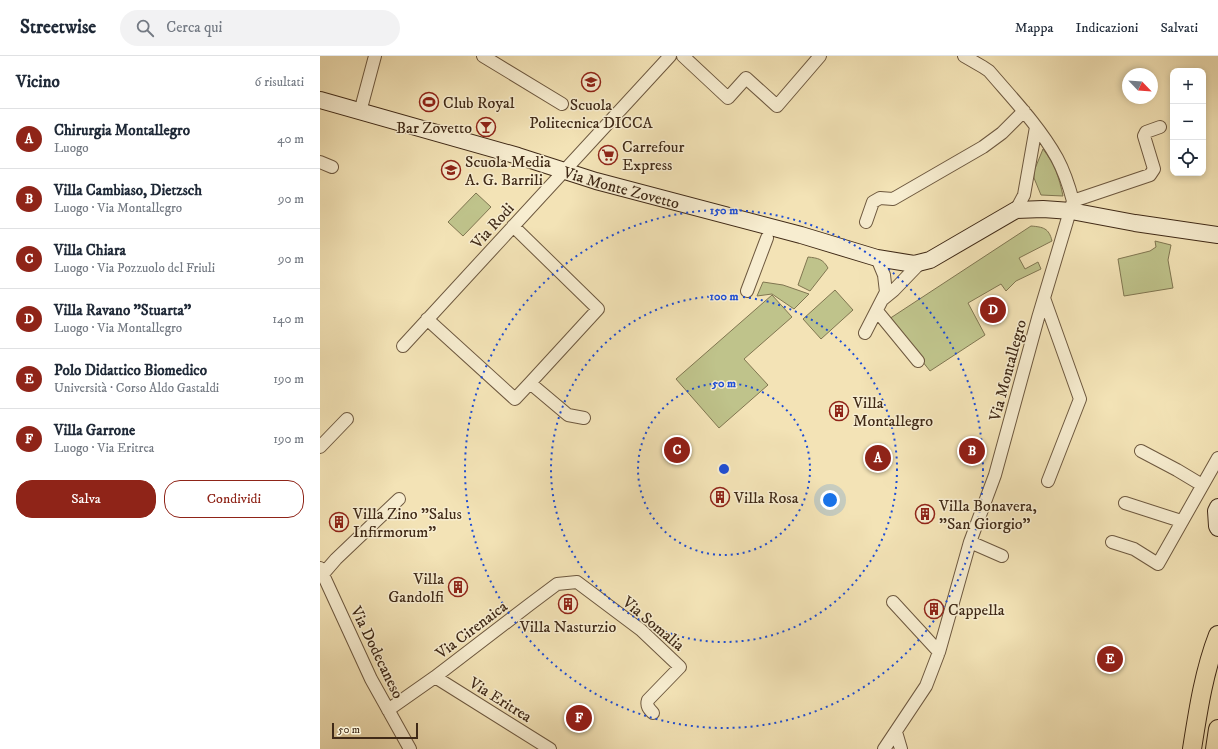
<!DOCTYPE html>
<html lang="it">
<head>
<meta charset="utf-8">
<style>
  :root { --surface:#fff; --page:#f2f2f3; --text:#1f2937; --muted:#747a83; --line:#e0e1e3; --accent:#8f2418 }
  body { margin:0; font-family:"IM FELL DW Pica",serif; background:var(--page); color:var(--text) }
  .controls { position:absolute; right:12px; top:12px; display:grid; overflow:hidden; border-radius:8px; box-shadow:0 2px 6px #0003 }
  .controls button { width:36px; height:36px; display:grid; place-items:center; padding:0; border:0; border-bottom:1px solid var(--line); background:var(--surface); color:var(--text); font:20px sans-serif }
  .compass { position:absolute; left:802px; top:12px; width:36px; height:36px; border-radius:50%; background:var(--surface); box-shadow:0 2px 6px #0003; rotate:115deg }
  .scale { position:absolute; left:12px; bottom:10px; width:86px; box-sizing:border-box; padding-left:4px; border:2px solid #402a17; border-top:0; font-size:11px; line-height:14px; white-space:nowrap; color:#402a17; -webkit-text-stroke:3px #f7edd0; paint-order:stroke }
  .you { position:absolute; left:510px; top:444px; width:14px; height:14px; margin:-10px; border:3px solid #fff; border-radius:50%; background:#1a73e8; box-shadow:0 0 0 6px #1a73e833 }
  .badge { display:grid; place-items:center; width:26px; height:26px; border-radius:50%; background:var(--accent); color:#fff; font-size:13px; font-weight:700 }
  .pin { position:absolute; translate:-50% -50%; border:2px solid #fff; box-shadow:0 1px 4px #0006 }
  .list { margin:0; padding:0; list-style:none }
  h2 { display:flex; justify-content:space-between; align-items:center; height:52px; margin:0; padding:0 16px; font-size:17px }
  h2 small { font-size:13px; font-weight:400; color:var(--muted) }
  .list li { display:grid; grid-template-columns:26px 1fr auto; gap:12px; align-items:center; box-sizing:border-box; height:60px; padding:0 16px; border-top:1px solid var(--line) }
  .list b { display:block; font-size:15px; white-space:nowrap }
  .list p { margin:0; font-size:13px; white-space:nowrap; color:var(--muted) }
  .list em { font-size:13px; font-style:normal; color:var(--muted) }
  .actions { display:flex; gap:8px; padding:12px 16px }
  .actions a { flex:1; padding:9px 0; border:1px solid var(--accent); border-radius:16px; text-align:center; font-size:14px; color:var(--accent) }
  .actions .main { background:var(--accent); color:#fff }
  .icon { flex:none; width:22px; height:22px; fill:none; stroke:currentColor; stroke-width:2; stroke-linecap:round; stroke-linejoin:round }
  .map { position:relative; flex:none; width:898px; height:693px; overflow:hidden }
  header { display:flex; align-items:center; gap:24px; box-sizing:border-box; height:56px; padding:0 20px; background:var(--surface); border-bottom:1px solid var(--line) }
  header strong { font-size:19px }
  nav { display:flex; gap:22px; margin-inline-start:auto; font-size:14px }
  .search { width:280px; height:36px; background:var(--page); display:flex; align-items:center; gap:10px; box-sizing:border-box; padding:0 14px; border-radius:22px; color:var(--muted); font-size:15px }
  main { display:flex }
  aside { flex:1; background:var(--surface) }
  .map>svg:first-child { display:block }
  .green { fill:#bfc38b; stroke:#807651 }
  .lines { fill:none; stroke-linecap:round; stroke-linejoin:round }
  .street-casing { stroke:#6d583f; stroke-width:14 }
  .secondary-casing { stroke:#402a17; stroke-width:18 }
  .primary-casing { stroke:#402a17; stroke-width:20 }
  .street { stroke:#f7edd0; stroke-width:12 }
  .secondary { stroke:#f7edd0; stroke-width:16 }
  .primary { stroke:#f3e3b6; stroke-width:18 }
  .ring { fill:none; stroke:#1d4ed8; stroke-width:2; stroke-dasharray:2 4 }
  .labels { text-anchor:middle; stroke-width:3; stroke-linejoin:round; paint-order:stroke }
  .poi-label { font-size:16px; fill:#402a17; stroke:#f7edd0; text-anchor:start }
  .street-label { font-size:16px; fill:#402a17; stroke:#f7edd0 }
  .centre { fill:#1d4ed8; stroke:#f7edd0; stroke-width:2 }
  .ring-label { font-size:12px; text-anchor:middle; font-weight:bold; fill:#1d4ed8; stroke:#f7edd0; stroke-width:3; stroke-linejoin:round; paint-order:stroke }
</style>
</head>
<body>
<header>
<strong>Streetwise</strong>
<div class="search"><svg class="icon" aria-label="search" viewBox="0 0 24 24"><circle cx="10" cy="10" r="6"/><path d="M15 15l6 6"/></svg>Cerca qui</div>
<nav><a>Mappa</a><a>Indicazioni</a><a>Salvati</a></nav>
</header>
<main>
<aside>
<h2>Vicino<small>6 risultati</small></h2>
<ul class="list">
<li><span class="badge">A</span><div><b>Chirurgia Montallegro</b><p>Luogo</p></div><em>40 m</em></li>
<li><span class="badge">B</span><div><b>Villa Cambiaso, Dietzsch</b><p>Luogo · Via Montallegro</p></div><em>90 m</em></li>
<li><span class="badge">C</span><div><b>Villa Chiara</b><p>Luogo · Via Pozzuolo del Friuli</p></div><em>90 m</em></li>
<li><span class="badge">D</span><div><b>Villa Ravano &quot;Stuarta&quot;</b><p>Luogo · Via Montallegro</p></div><em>140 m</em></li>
<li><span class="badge">E</span><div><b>Polo Didattico Biomedico</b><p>Università · Corso Aldo Gastaldi</p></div><em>190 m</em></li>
<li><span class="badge">F</span><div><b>Villa Garrone</b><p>Luogo · Via Eritrea</p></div><em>190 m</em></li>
</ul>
<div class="actions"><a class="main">Salva</a><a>Condividi</a></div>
</aside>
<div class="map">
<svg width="898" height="693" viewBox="0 0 898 693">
  <rect width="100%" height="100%" fill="#f3e3b6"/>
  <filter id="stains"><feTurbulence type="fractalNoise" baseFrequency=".005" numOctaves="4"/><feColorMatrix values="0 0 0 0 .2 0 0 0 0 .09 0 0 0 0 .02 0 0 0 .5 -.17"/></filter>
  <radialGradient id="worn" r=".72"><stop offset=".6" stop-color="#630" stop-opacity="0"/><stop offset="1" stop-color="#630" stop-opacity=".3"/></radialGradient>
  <path class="green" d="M723,93C735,109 739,121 743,140L721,139L714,122V115Z
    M156,137L171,151L143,180L128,166Z
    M711,170C723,171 729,172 732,185L699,202L705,213L718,206L721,213L696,225L686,235L681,228L648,247L665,279L610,315L569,263Z
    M835,185L851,189L848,204L853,232L804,240L798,203L830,195L836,191Z
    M488,201C498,202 503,203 508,212L490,235L478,229Z
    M443,226L463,229L489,238L474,253L452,238L437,240Z
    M515,234L533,254L501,283L483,263Z
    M452,239L472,261L424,303L448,329L399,372L356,323Z"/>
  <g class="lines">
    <g class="street-casing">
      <path id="street" d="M163,0L242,48
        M363,0L408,42L426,22L457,50L500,0
        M40,56L55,0
        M0,106L12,111
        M753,145L830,119L834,113L824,80L826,76L840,71
        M696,154L704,139L716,71
        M546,166L553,146L560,142L573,143L663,91L682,77L704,55
        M427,235L447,182
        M724,242L760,343L728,425
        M563,243L574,234L601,206
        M557,255L598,305
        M107,263L195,343L210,327L278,253L193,170
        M545,277L566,236L564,219L557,202
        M83,290L350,0
        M210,327L248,359L264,362
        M0,391L27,363
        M821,395L857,414L882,429
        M805,447L861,465
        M650,486L682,500
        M792,486L814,493L838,508L898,402
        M0,512L51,623L90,693
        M3,518L16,503L79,443
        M573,546L619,596
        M115,621L230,693
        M68,654L115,621L209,549L237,528L257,526L321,574L360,611L328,644C326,650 329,653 333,657
        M576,676L581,693
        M564,693L606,630L619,596L650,486L675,419L718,262L753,145C749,130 744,115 737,102C719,70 693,43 669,15L663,11L644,0"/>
    </g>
    <g class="secondary-casing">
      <g id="secondary">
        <path id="s1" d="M0,44L198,100L276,125L481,179L557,202L594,208L610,204L696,154L723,153L751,155L815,167L898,179"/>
        <path d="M898,451L896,455L897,470L898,472"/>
      </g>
    </g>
    <g class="primary-casing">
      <path id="primary" d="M872,693C878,655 884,615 898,579
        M895,693L898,673"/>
    </g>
    <use href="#street" class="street"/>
    <use href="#secondary" class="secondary"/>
    <use href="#primary" class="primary"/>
  </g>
  <g class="ring">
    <circle cx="404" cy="413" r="86"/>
    <circle cx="404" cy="413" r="173"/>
    <circle cx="404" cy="413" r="259"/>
  </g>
  <defs>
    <g id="university-ring" transform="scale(1)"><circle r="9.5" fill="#f7edd0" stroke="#8f2418" stroke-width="1.5"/><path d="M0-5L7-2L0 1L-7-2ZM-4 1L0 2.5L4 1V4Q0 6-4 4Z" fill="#8f2418"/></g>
    <g id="stadium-ring" transform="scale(1)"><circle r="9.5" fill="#f7edd0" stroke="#8f2418" stroke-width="1.5"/><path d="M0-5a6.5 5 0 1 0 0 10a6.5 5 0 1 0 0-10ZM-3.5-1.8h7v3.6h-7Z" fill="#8f2418"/></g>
    <g id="bar-ring" transform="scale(1)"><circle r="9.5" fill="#f7edd0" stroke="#8f2418" stroke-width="1.5"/><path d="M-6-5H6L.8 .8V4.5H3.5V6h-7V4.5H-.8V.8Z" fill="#8f2418"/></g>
    <g id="supermarket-ring" transform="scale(1)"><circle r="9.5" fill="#f7edd0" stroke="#8f2418" stroke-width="1.5"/><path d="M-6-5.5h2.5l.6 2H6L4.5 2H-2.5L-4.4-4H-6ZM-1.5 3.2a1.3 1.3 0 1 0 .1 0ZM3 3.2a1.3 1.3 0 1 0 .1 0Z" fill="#8f2418"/></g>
    <g id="school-ring" transform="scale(1)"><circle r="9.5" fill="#f7edd0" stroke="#8f2418" stroke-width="1.5"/><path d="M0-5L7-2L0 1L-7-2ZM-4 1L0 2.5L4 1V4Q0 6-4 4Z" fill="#8f2418"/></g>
    <g id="building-ring" transform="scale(1)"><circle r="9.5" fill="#f7edd0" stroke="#8f2418" stroke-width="1.5"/><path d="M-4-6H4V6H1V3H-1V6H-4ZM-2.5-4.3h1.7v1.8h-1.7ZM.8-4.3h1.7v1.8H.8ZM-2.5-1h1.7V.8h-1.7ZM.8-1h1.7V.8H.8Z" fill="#8f2418"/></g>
  </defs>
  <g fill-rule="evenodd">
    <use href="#university-ring" x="271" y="26"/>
    <use href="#stadium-ring" x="109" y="46"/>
    <use href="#bar-ring" x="166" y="71"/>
    <use href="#supermarket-ring" x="288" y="99"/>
    <use href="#school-ring" x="131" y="114"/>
    <use href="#building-ring" x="519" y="355"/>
    <use href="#building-ring" x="400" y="441"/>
    <use href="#building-ring" x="605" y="458"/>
    <use href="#building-ring" x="19" y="466"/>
    <use href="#building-ring" x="138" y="531"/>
    <use href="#building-ring" x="248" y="548"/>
    <use href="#building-ring" x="614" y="553"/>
  </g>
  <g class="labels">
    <g class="poi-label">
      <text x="123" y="52">Club Royal</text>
      <text x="271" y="54" text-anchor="middle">Scuola<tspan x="271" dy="18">Politecnica DICCA</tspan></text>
      <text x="152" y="77" text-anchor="end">Bar Zovetto</text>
      <text x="302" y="96">Carrefour<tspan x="302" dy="18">Express</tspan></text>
      <text x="145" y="111">Scuola Media<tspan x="145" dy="18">A. G. Barrili</tspan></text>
      <text x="533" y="352">Villa<tspan x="533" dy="18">Montallegro</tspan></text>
      <text x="414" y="447">Villa Rosa</text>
      <text x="619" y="455">Villa Bonavera,<tspan x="619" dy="18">"San Giorgio"</tspan></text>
      <text x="33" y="463">Villa Zino "Salus<tspan x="33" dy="18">Infirmorum"</tspan></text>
      <text x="124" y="528" text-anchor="end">Villa<tspan x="124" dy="18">Gandolfi</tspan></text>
      <text x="628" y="559">Cappella</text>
      <text x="248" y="576" text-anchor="middle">Villa Nasturzio</text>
    </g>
    <g class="street-label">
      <text dy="6" stroke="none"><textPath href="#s1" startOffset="314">Via Monte Zovetto</textPath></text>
      <text transform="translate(172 169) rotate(-48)" y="6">Via Rodi</text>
      <text transform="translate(687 314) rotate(-75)" y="6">Via Montallegro</text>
      <text transform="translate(334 567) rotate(40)" y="6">Via Somalia</text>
      <text transform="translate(151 573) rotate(-37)" y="6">Via Cirenaica</text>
      <text transform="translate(58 596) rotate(64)" y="6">Via Dodecaneso</text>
      <text transform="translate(181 643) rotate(32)" y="6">Via Eritrea</text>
    </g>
  </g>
  <circle cx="404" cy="413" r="6" class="centre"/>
  <g class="ring-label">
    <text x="404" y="158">150 m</text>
    <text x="404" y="244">100 m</text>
    <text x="404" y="331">50 m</text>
  </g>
  <rect width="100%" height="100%" filter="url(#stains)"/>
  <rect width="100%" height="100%" fill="url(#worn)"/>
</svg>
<div class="controls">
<button>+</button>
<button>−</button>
<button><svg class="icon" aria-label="locate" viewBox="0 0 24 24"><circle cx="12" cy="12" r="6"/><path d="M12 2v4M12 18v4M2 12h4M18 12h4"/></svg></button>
</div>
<svg class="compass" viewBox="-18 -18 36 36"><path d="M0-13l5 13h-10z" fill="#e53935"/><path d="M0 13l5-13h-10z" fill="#747a83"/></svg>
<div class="scale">50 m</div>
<div class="you"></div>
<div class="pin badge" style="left:558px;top:402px">A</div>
<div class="pin badge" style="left:652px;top:395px">B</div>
<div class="pin badge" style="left:357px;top:394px">C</div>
<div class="pin badge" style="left:673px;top:254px">D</div>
<div class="pin badge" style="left:790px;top:603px">E</div>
<div class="pin badge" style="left:259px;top:662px">F</div>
</div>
</main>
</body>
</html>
